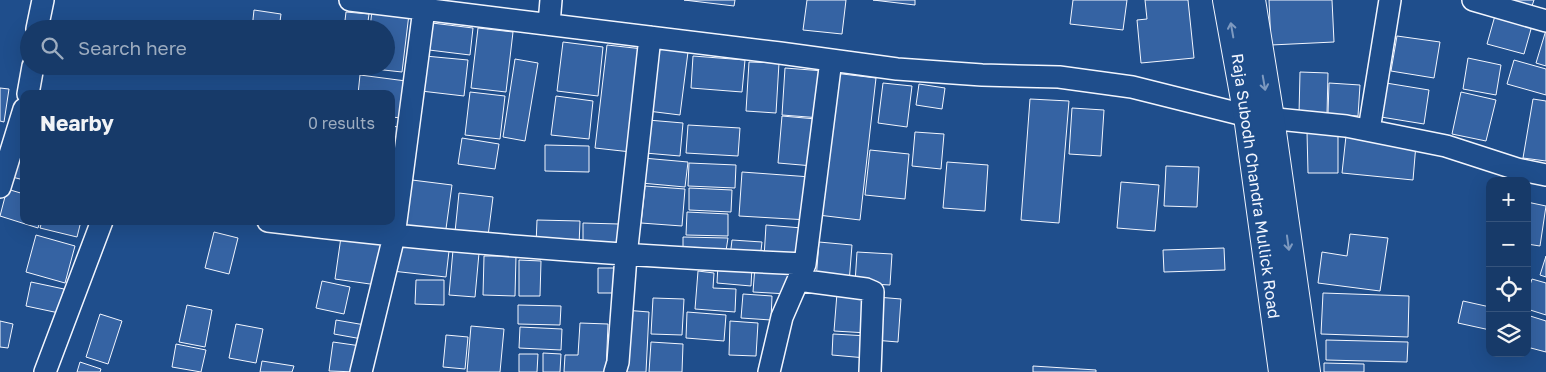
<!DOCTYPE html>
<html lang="en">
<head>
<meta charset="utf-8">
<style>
  :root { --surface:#173a69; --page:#244571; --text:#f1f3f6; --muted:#9eadc0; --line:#36547d }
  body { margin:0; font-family:"Golos Text",sans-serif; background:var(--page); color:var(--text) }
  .controls { position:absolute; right:15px; bottom:15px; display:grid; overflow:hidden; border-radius:10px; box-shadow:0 5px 20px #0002 }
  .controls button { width:45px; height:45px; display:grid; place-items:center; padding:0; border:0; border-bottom:1px solid var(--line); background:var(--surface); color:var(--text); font:25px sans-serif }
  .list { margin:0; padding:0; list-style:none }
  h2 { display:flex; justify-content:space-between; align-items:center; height:65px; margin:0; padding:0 20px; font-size:21px }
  h2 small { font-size:16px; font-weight:400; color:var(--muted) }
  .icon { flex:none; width:28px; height:28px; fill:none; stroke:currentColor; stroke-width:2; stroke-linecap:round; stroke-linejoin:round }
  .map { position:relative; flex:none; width:1546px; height:372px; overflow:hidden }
  .search { position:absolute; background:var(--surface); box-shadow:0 5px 20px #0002; left:20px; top:20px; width:375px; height:55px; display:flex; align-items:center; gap:12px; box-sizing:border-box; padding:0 18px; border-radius:28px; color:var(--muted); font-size:19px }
  .panel { position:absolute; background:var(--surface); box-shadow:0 5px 20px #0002; left:20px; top:90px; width:375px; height:135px; border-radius:10px }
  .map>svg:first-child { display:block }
  .building { fill:#3563a3; stroke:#f2f6ff }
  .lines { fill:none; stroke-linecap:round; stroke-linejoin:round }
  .street-casing { stroke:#f2f6ff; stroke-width:24 }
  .primary-casing { stroke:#f2f6ff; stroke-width:30 }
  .street { stroke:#1f4e8c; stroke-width:21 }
  .primary { stroke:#1f4e8c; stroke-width:28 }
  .oneway { stroke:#7e9ac0 }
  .labels { text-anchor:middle; stroke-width:4; stroke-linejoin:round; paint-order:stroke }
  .street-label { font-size:16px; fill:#f2f6ff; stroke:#1f4e8c }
</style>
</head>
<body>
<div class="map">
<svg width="1546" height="372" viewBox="0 0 1546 372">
  <rect width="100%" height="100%" fill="#1f4e8c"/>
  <path class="building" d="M684,0H735L734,6Z
    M807,0H846L842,34L803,30Z
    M873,0H915V5Z
    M1073,0H1127L1123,30L1070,24Z
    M1145,0H1188L1194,58L1141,63L1137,20L1147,19Z
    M1269,0H1332L1334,42L1271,45Z
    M1500,0H1534L1531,9Z
    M254,10L281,14L279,29H252Z
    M372,10L409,14L402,72L365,68L386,66V29H370Z
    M346,12L369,14L367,29H344Z
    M1496,12L1533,22L1524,54L1487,44Z
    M432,23L473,28L470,55L429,50Z
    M478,28L513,32L506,92L471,88Z
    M1546,30V66L1536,63Z
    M1397,36L1440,42L1434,78L1391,71Z
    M563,42L603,47L598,96L557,91Z
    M607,45L643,49L631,152L595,148Z
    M655,48L688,52L680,115L648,111Z
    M425,56L468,60L464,96L421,91Z
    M693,56L745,60L742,92L691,88Z
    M1468,58L1501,65L1496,95L1463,89Z
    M515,59L538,63L525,141L503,137Z
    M1514,60L1546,69V95L1507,84Z
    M749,62L779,63L776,113L746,111Z
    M785,68L824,71L821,118L782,115Z
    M1300,72L1328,73L1327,114H1299Z
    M834,73L876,78L860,220L818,215Z
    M360,75L406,81L402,118L391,117V94H358Z
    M883,83L912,86L907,127L878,123Z
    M1329,83L1360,85L1358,116L1328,114Z
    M1386,83L1429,90L1424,124L1381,117Z
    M919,84L945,88L942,109L916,105Z
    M0,88L9,89L4,122L0,121Z
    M470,92L505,96L500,139L465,135Z
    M1461,92L1496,100L1486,141L1452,134Z
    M556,96L593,101L589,139L551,135Z
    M1030,99L1069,101L1059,223L1021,220Z
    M1533,99L1546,101V161L1523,158Z
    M1072,108L1104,110L1101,156L1069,154Z
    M782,116L816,119L813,166L778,163Z
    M648,120L683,123L680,156L645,153Z
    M688,125L740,128L738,156L686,153Z
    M391,126L399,127L395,166H391Z
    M1338,131V173H1308L1307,132Z
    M915,132L944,134L941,169L912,166Z
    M1346,136L1416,144L1413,180L1342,173Z
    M462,138L499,144L495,169L458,164Z
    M545,145L589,146V172L545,171Z
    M870,150L909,154L905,199L865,195Z
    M18,156L24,157V180L12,177Z
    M643,158L688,162L685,187L641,183Z
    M947,162L988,165L985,211L943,208Z
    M689,163L736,165L735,188L688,186Z
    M1166,166L1199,167L1197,207L1164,206Z
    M742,172L811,177L808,220L739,216Z
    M404,179L452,185L445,236L398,230Z
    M1121,182L1159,185L1155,231L1117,228Z
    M645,186L685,189L682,226L641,223Z
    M689,188L732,190L731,212L689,210Z
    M7,189L24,194V221H40L38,228L0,216Z
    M459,193L493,197L488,236L455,232Z
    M1527,202L1546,206L1540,246L1527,244Z
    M687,212L728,214V236L686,235Z
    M537,220L580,221L579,246L536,245Z
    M42,221H81L77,237L40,228Z
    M583,223L619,224V251L583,250Z
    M766,225L802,228L800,260L764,258Z
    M214,232L238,238L229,274L205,268Z
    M1350,234L1388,238L1380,291L1318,283L1322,252L1347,256Z
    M36,235L75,246L65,283L26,272Z
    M341,237L384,244L377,285L335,279Z
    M683,237L728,238L725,257L683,255Z
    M732,240L762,242L760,259L730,257Z
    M819,242L852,245L849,283L816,280Z
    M395,246L449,251L446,277L392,271Z
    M1224,248L1225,270L1164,272L1163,250Z
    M453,250L479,253L475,297L449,295Z
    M857,252L892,254L890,285L855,283Z
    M484,256H516L515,296L483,295Z
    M1546,256V277L1540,275Z
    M519,260L541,261L540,296H519Z
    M718,264L752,267L751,286L717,283Z
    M755,266L792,269L788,294L753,292Z
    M598,268H615V293H598Z
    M698,271L714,273L713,288L736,289L735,312L695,309Z
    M1532,279L1546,283V315L1527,309V294Z
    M416,280H444V305L415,304Z
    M322,281L350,287L344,314L316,308Z
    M31,282L64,289L59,313L26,306Z
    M837,293L871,296L868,333L834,331Z
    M1323,293L1409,296L1408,337L1321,334Z
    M743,294L772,296L771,320L741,318Z
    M877,297L901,299L898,342L874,340Z
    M653,298L684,299L682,335L651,334Z
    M1463,301L1490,307V330L1458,323Z
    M187,305L212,310L205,347L179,342Z
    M518,305L561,306L560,325L518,324Z
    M624,310L649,312L646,372H621Z
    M687,312L726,315L724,341L686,338Z
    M100,314L122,321L108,364L86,357Z
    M1527,315L1546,321V352L1527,347Z
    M336,320L365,325L362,339L334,334Z
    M0,321L13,324L8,348L0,347Z
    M730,321L758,323L756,356L729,355Z
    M580,323L608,324L606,372H564L565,355H578Z
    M236,324L263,329L256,363L229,358Z
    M471,326L504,329L500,372H467Z
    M520,327L562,329L561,350L519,348Z
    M833,334L868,336L866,358L832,355Z
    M446,335L468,337L465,369L443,367Z
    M1326,340L1408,342L1407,362L1326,360Z
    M333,342L361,346L358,372L329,371Z
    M651,342L683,344L682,372H649Z
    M176,344L206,350L201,372L172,367Z
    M543,353L561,354L560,372H543Z
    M519,354H538L537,372H519Z
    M262,361L294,366L292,372H260Z
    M80,362L101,369L100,372H77Z
    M1324,363L1364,364V372H1324Z
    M1033,366L1096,370V372H1033Z"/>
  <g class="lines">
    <g class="street-casing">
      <path id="street" d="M350,0L780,53L897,69L982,75L1059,77L1132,87L1248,116L1346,126L1446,146L1517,169L1546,175
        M1473,0L1546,21
        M549,24L551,0
        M37,29L43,0
        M28,94L33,66
        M1369,130L1390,0
        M0,187L24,109
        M268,221C447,243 625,256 805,264
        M798,280L866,289L873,292L870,372
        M45,372L102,221
        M361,372L394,236L424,9
        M615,372L618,362L626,256L650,37
        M769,372L782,317L805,264L831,60"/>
    </g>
    <g class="primary-casing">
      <path id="primary" d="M1227,0L1248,116L1283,372
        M1251,0L1270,118L1306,372"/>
    </g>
    <use href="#street" class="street"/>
    <use href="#primary" class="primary"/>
  </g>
  <defs><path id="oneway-shaft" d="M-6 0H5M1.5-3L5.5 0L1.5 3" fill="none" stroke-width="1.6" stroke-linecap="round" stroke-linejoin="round" transform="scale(1.25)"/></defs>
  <g class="oneway">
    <use href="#oneway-shaft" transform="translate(1232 30) rotate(-100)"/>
    <use href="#oneway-shaft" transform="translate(1264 83) rotate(80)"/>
    <use href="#oneway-shaft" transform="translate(1288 243) rotate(82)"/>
  </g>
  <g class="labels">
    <g class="street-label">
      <text transform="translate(1256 186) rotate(82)" y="6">Raja Subodh Chandra Mullick Road</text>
    </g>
  </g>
</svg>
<div class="controls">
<button>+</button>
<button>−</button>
<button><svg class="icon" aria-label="locate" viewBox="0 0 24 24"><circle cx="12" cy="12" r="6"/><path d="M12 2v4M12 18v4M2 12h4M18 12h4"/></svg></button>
<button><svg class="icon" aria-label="layers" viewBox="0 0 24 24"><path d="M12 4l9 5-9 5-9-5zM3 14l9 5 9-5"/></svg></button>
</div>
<div class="search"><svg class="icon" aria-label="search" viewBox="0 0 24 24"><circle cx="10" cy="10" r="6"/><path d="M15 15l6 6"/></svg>Search here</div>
<section class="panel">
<h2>Nearby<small>0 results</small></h2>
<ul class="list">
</ul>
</section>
</div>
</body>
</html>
